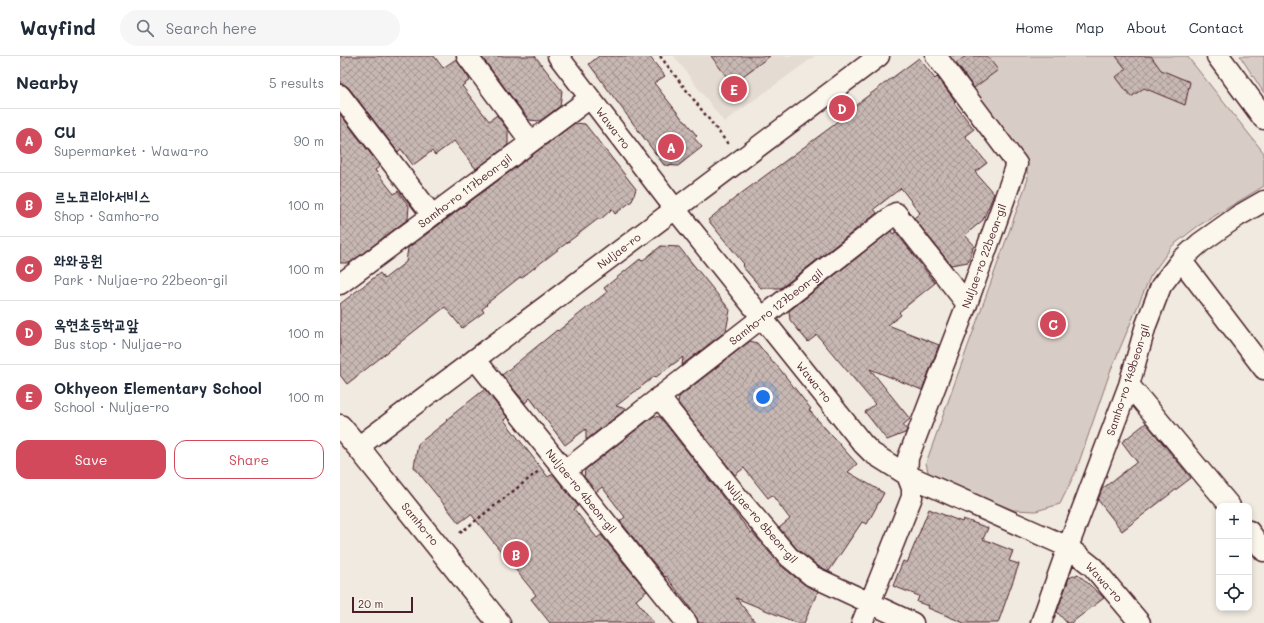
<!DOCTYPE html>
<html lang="en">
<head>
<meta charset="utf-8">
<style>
  :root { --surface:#fff; --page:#f6f6f7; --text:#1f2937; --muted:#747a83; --line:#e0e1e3; --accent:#d1495b }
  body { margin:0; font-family:Mali,"Poor Story",sans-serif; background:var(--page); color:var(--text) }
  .controls { position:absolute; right:12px; bottom:12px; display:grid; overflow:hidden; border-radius:8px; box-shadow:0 2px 6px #0003 }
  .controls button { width:36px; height:36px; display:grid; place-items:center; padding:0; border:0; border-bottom:1px solid var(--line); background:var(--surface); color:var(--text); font:20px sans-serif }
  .scale { position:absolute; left:12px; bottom:10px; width:61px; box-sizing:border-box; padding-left:4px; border:2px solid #4a1f2b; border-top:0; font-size:11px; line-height:14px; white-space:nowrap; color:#4a1f2b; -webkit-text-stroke:3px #fbf7ec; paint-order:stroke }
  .you { position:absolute; left:423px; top:341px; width:14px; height:14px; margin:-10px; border:3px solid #fff; border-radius:50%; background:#1a73e8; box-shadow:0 0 0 6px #1a73e833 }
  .badge { display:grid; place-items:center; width:26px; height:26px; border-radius:50%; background:var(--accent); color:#fff; font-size:13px; font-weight:700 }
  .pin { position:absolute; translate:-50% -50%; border:2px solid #fff; box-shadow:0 1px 4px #0006 }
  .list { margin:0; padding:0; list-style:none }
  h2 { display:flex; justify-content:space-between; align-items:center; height:52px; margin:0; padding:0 16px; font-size:17px }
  h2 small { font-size:13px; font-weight:400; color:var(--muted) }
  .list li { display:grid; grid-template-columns:26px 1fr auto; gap:12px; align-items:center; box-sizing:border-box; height:64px; padding:0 16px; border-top:1px solid var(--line) }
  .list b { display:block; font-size:15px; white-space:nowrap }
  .list p { margin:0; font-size:13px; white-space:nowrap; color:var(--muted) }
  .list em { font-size:13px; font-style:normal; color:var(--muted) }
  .actions { display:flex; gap:8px; padding:12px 16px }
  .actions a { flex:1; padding:9px 0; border:1px solid var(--accent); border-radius:12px; text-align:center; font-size:14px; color:var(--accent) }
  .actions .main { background:var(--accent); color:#fff }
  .icon { flex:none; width:22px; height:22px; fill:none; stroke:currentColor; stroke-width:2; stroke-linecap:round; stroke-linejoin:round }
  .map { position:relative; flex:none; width:924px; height:567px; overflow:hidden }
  header { display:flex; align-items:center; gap:24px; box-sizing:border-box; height:56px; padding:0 20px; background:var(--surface); border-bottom:1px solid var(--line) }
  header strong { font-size:19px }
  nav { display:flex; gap:22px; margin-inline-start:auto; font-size:14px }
  .search { width:280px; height:36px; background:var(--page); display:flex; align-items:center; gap:10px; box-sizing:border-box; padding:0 14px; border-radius:22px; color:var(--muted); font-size:15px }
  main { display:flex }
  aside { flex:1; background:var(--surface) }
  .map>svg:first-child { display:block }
  .built { fill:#e4dbd2 }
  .park { fill:#d8ccc6; stroke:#917678 }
  .building { fill:url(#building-cross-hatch); stroke:#4a1f2b }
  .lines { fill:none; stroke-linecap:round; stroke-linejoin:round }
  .minor-casing { stroke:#4a1f2b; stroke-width:23 }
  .major-casing { stroke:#4a1f2b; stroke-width:25 }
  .path { stroke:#4a1f2b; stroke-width:2.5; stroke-dasharray:3 3; stroke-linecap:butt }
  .minor { stroke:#fbf7ec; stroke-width:20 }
  .major { stroke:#fbf7ec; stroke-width:22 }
  .labels { text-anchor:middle; stroke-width:3; stroke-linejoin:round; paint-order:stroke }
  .street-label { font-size:11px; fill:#4a1f2b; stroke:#fbf7ec }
</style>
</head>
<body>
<header>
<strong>Wayfind</strong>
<div class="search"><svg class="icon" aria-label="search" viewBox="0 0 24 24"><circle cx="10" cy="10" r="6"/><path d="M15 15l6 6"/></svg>Search here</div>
<nav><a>Home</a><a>Map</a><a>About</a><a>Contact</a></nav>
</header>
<main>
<aside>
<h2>Nearby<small>5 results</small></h2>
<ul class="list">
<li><span class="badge">A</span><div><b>CU</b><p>Supermarket · Wawa-ro</p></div><em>90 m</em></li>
<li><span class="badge">B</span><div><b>르노코리아서비스</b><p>Shop · Samho-ro</p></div><em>100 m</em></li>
<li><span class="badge">C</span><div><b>와와공원</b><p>Park · Nuljae-ro 22beon-gil</p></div><em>100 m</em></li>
<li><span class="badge">D</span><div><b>옥현초등학교앞</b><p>Bus stop · Nuljae-ro</p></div><em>100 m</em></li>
<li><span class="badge">E</span><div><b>Okhyeon Elementary School</b><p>School · Nuljae-ro</p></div><em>100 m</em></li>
</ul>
<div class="actions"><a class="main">Save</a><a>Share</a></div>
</aside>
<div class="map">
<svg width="924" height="567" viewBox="0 0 924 567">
  <defs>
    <pattern id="building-cross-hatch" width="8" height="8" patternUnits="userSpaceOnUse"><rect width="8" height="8" fill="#c8b8b3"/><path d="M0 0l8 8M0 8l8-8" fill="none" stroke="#a49592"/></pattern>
  </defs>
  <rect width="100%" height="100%" fill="#f0eae0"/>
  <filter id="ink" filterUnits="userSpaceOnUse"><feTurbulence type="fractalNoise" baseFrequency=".025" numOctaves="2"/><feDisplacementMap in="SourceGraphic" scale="8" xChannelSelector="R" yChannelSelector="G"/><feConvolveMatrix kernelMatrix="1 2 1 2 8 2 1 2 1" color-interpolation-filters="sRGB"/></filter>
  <g filter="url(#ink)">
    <path class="built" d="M334,0H475L384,66Z"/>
    <path class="park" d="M602,0H847L924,97V130L858,170L832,190L810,221L770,316L736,415L720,448L696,455L673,454L589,420L586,407L688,123L686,105Z
      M900,0H924V37Z"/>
    <path class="building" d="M0,0H94L103,12L116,3L130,24L122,30L149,65L157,59L168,75V89L136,113L114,85L95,99L92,95L73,109L61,93L58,96L9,32L5,29L0,28Z
      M141,0H195L222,35L220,50L200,65L189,64Z
      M259,0H309L325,20L314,27L344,65H345L357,80L354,82L362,91L338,110L324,109L249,8Z
      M371,0H430L392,28Z
      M626,0H647L658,14L634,32L616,7Z
      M776,0H811L821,14L850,26L845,49L804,32L791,41L776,21L786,13Z
      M579,2L595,23L597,21L616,46L614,47L634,73L625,80L647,107L635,116L654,138L643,164L625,179L634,189L628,206L611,209L574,162L580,157L561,132L534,153L537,157L441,232H421L402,210L404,208L368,164L399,139L494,69V68L521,45Z
      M0,58L40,110L35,114L54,138L58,135L69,150L68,163L10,207H0Z
      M235,67L245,68L296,133L292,145L275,158L272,153L261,163H258L181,222L180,221L146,248L147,249L142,253L144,256L122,272L105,251L7,328L0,319V248L40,217L44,223L66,206L68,192Z
      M551,175L553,178L556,176L595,227L559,256L561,259L548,269L599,289L582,334L530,313L570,363L563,369L567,374L565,377L547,384L525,356L535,348L477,279L468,286L450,264L449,255Z
      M321,190L339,191L390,254L386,275L342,309L343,301L316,321L315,320L276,350L286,353L246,384V373L225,389L190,342L185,347L162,319L217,274L218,275L267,236L264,232L300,203L302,205Z
      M410,285L417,287L434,308L435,307L471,353L469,354L517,408L508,416L544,437L527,468L522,466L489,515L478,510L457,493L439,472L450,463L432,439L428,442L404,412L395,419L338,347L339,341Z
      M145,333L167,361L164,364L208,421L213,418L238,450L234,453L257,482L261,479L307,535L296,544L314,567H210L191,543L196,539L131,458L119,467L74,411L78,388L107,365L106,364Z
      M314,360L320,361L411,477L412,476L440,509L465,529L478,535L464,567H457L396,542L416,567H359L349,550L326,520L325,521L280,465L285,461L262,431L256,436L244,421L245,414Z
      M806,367L851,422L782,475L758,444L762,433L797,406L782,386Z
      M589,453L622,466L623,463L648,472L643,483L673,495L669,505L679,508L658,567H624L588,552L589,550L577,546L579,540L553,530L563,505L567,507Z
      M738,518L764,542L731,567H727L717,556L729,522Z"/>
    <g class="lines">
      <g class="minor-casing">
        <path id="minor" d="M127,0L191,86
          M218,0L335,153L523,388L532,397L567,419L728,491L753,511L800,567
          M0,39L92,159
          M841,204L924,313
          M0,228L250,42
          M135,303L347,567
          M789,329L890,450
          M319,341L397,440L449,501L472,520L573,567
          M18,391L539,0
          M225,415L556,157L627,248
          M909,475L924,495
          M522,567L572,441V432L567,419L568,402L627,248L677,108L596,0
          M701,567L728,491L789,329L806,269L821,230L841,204L860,187L898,160L924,145"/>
      </g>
      <g class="major-casing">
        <path id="major" d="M878,0L924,62
          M0,370L18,391L159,567"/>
      </g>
      <path class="path" d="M320,0L388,88
        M120,477L200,414"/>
      <use href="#minor" class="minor"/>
      <use href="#major" class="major"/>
    </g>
  </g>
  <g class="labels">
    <g class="street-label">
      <text transform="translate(273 72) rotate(53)" y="4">Wawa-ro</text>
      <text transform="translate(125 135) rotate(-37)" y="4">Samho-ro 117beon-gil</text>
      <text transform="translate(279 195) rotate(-37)" y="4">Nuljae-ro</text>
      <text transform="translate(644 200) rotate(-70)" y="4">Nuljae-ro 22beon-gil</text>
      <text transform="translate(436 251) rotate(-38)" y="4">Samho-ro 127beon-gil</text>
      <text transform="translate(788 324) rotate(-72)" y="4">Samho-ro 149beon-gil</text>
      <text transform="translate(474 326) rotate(51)" y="4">Wawa-ro</text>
      <text transform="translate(241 435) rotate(51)" y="4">Nuljae-ro 4beon-gil</text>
      <text transform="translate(421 466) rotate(49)" y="4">Nuljae-ro 8beon-gil</text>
      <text transform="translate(80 468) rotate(51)" y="4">Samho-ro</text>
      <text transform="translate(764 526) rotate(48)" y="4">Wawa-ro</text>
    </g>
  </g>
</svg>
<div class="controls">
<button>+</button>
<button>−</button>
<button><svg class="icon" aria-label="locate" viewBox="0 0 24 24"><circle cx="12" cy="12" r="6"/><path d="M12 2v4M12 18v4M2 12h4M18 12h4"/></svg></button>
</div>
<div class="scale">20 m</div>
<div class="you"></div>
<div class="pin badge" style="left:331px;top:91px">A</div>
<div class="pin badge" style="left:176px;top:498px">B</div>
<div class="pin badge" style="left:713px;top:268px">C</div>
<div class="pin badge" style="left:502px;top:52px">D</div>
<div class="pin badge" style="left:394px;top:33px">E</div>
</div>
</main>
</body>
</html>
